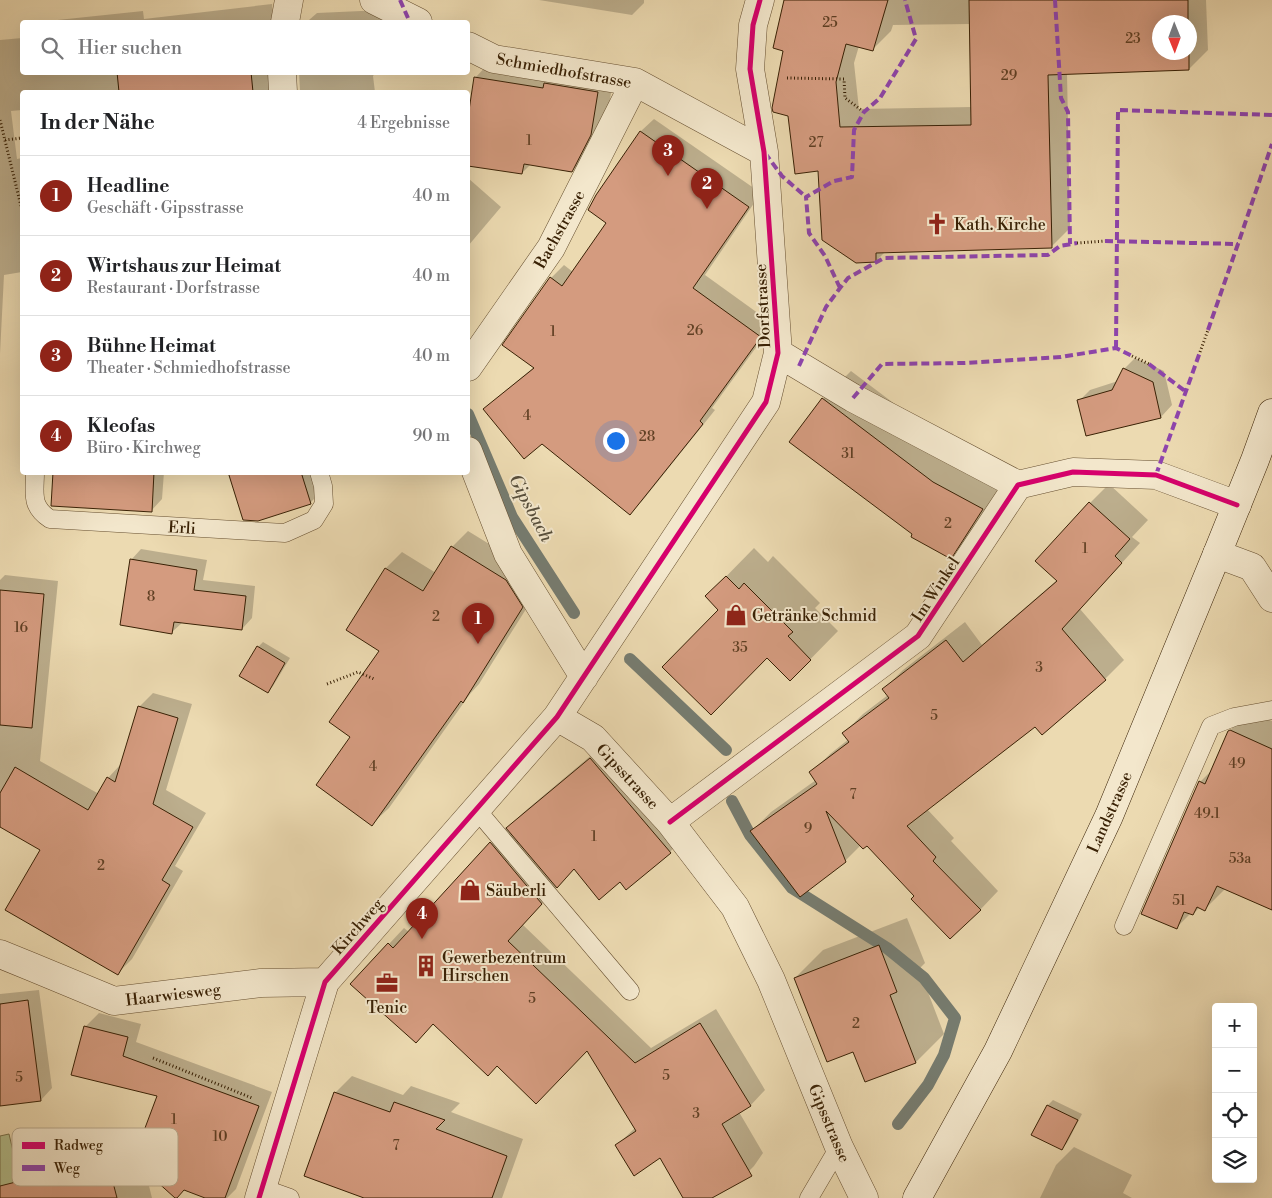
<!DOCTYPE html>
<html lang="de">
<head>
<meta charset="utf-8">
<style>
  :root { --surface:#fff; --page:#f6f6f6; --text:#202124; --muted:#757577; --line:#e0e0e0; --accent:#8f2418 }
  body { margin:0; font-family:"Libre Bodoni",serif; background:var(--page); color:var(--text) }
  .controls { position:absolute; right:15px; bottom:15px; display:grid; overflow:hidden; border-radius:5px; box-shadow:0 5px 20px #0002 }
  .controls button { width:45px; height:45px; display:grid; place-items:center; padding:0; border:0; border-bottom:1px solid var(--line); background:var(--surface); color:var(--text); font:25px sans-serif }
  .compass { position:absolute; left:1152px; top:15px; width:45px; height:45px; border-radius:50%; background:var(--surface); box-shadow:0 5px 20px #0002; rotate:179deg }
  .you { position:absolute; left:615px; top:440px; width:18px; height:18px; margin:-12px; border:4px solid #fff; border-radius:50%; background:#1a73e8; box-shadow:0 0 0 8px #1a73e833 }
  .badge { display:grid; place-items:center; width:32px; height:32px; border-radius:50%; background:var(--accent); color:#fff; font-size:16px; font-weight:700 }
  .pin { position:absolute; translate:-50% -41px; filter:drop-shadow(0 1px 2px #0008) }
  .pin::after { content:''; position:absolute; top:26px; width:18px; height:15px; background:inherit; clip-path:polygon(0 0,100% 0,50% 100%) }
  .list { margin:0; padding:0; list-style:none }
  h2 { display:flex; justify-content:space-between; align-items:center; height:65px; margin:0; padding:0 20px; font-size:21px }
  h2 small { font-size:16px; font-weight:400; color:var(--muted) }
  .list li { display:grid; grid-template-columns:32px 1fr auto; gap:15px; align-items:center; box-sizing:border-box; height:80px; padding:0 20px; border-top:1px solid var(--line) }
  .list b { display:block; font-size:19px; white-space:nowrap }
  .list p { margin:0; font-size:16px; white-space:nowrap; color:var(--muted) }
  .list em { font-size:16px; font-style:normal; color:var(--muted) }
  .icon { flex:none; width:28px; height:28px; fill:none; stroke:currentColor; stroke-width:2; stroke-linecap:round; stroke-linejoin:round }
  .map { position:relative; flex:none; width:1272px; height:1198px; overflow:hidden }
  .search { position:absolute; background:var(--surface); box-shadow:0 5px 20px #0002; left:20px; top:20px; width:450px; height:55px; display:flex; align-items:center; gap:12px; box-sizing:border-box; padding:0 18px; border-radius:5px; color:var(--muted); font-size:19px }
  .panel { position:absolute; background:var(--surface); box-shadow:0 5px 20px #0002; left:20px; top:90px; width:450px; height:385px; border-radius:5px }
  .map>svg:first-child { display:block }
  .green { fill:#b4c08e; stroke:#76704a }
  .shadow { fill:#0003; fill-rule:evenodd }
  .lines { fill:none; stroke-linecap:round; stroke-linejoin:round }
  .stream { stroke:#767c70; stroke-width:12 }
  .building { fill:#d49b7f; stroke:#392105 }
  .lane-casing { stroke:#664f30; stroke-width:19 }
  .street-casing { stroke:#664f30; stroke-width:29 }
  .secondary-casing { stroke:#392105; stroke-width:29 }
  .path { stroke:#392105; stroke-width:3; stroke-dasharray:1 2.5; stroke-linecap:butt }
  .lane { stroke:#f3e7cc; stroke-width:18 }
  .street { stroke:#f3e7cc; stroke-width:28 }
  .secondary { stroke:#f3e7cc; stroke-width:28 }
  .quiet { stroke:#8e44ad; stroke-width:4; stroke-dasharray:8 4; stroke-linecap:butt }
  .cycleway-casing { stroke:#f3e7cc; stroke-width:8 }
  .cycleway { stroke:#d6006c; stroke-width:5 }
  .labels { text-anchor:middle; stroke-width:4; stroke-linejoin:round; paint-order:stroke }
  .number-label { font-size:14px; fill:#604024 }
  .street-label { font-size:16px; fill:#392105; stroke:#f3e7cc }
  .poi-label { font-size:16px; fill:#392105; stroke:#f3e7cc; text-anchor:start }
  .water-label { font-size:18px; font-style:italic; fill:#574e3b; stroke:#f3e7cc }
  .key { fill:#f3e7cc; stroke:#bbac90; stroke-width:1 }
  .key-label { font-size:14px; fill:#392105 }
</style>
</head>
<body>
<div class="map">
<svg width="1272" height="1198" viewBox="0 0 1272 1198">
  <rect width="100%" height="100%" fill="#ecdab1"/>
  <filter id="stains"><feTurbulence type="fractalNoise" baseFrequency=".004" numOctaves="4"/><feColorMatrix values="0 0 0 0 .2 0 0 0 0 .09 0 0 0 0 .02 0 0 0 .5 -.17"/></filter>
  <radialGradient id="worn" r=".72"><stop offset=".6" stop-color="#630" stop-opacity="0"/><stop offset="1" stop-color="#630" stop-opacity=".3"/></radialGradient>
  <path class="green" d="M9,1134L24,1198H0V1136Z"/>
  <path class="shadow" d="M539,0H644V3L632,15Z
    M785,0H1206L1208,50L1189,69L1067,73L1070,228L1052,246L885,252L876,261L819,170L785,51ZM1160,22H1190V52H1160ZM970,24L972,107L859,109L854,63L859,46L873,49L891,31L893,25Z
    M272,4L273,14L292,17L300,21L309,20L317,13L383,10L384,22H47L48,21L143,11L144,19Z
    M22,38V72H284L293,89L300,91L299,72H376L373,76L375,92H192V91L181,92H22V110L11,111L17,159L22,158V272L4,275L0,354V40Z
    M491,61L614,76L607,117L588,154L572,171L531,164L522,173L468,165V125L475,78Z
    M654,119L761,193L705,275L773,324L712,408L715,410L643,500L630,513L542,443L485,410L498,397L534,367L551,278L564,265L573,272L608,223L597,195L641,131Z
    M468,178L501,207L468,246Z
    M1135,358L1164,371L1172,405L1161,417L1079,401L1090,390L1118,381L1124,369Z
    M851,371L961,454L1010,481L978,529L950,557L914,534L823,399Z
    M55,472H164L162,499L151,511Z
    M229,472H323L327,486L310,503Z
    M1109,484L1148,520L1132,537L1140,543L1080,609L1124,660L1105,679L1035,726L927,809L954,838L951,841L998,891L980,910L916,896L868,844L861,845L845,861L752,831L771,812L816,780L811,773L830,754L849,739L844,733L863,714L888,695L884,689L903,670L965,622L982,645L1057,580L1090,503Z
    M468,531L522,564L538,590L479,684L470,694L389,808L372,824L352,737L381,650L348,630L386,568L402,552L436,573L452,547Z
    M754,548L768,562L773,556L820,603L815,608L838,631L790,680L707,596Z
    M141,549L207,560L203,580L255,586L252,618L242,629L183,622L172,632L131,560Z
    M5,575L58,581L40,761L99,794L108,778L121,764L139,707L153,693L192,704L166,790L206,813L175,866L183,871L132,959L118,973L41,849L0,825V580Z
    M263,642L290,658L273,686L268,692L258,647Z
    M1250,711L1272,721V908L1225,889L1205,909L1200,907L1193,914L1191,913L1176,928L1200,782L1214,768L1229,731Z
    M607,742L686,835L670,852L620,881L574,868L523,925L651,1048L716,1009L765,1090L750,1106L739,1112L763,1153L754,1166L738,1182L710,1198H685L661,1157L616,1146L635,1128L587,1049L536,1102L389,944L404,928L409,932L506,827L507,829L524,812Z
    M907,918L925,963L919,969L944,1034L916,1062L865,1081L854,1050L795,978L823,950Z
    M39,990L52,1088L41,1100L0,1105V994Z
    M99,1013L141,1024L136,1042L272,1092L236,1189L227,1198H209L145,1170L152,1198H41L47,1175L75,1147L135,1131L139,1147L158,1096L85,1027Z
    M352,1076L403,1095L411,1086L460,1103L451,1112L523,1139L502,1198H368L335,1093Z
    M1053,1100L1082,1114L1067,1143L1062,1149L1048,1105Z
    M1074,1147L1132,1175L1123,1193L1132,1198H1040L1056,1165Z"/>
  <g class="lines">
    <path class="stream" d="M468,414L512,517L574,613
      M630,659L726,750
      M732,801L750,835L792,888L887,948L924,978L955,1018L944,1055L928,1085L898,1124"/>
  </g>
  <path class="building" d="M784,0H888L873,51L846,44L836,82L840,127L971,125L969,0H1188V22H1160V52H1189V70L1048,75L1052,248L876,253V262L856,263L822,240L818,171L795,174L788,116L773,112L772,108L783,51L773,48Z
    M117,72H251L253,92H119Z
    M474,77L543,88L544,83L598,92L591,135L572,172L524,164L522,174L468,166V117Z
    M640,131L749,207L693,288L761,337L700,421L703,424L630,515L542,444L524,459L483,409L534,368L502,345L550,277L562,286L606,223L588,210L596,195Z
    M1123,368L1153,382L1161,418L1086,436L1077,400L1112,390Z
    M822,398L933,482L983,509L951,559L911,537L912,534L789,442Z
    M53,472H154L152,512L51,506Z
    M228,472H301L311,504L258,521L243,520Z
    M1089,502L1130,539L1115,556L1122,563L1062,629L1106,680L1042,735L1035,727L907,826L936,857L933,861L981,910L950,939L911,899L914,896L867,846L863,849L826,811L846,862L800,897L750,831L817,784L809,772L849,742L842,733L889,698L882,689L946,640L963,662L1057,581L1035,561Z
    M451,546L506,580L523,607L463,703L461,701L372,826L316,785L350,737L329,722L379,651L346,630L385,568L423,591Z
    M130,559L197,570L194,590L246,596L242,630L174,622L172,634L120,625Z
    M726,576L739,589L744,583L793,632L788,636L811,660L790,681L767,658L711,715L662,667L718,610L705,596Z
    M0,590L44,594L32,728L0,725Z
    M257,646L285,663L268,693L239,676Z
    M138,706L178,718L153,804L193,827L162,880L170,885L118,975L5,910L40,850L0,827V793L15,767L88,810L107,777L115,782Z
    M1230,730L1272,749V910L1217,886L1205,911L1197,907L1193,915L1184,912L1177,929L1141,914L1199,781L1205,784L1228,731Z
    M590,758L671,853L626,890L620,882L599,900L574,869L557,888L506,828Z
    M490,842L542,904L508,941L635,1063L700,1023L751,1106L722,1124L752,1176L712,1198H683L660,1158L634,1176L615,1145L636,1131L587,1051L536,1104L497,1066L488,1076L433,1024L416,1043L350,984L388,943L393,948Z
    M879,945L897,992L890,995L916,1063L865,1082L853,1052L827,1062L794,978Z
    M28,1000L41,1101L0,1106V1004Z
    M84,1026L128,1037L123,1056L259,1106L225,1198H205L184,1190L177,1198H175L133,1160L157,1096L71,1075Z
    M334,1092L390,1112L394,1102L445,1120L436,1129L507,1156L492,1198H364L304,1176Z
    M1047,1105L1078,1120L1062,1150L1031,1135Z
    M107,1159L117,1198H0V1186Z"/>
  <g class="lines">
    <g class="lane-casing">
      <path id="lane" d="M35,472C35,493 30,506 50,519L285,533L314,520L324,504L323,486L319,472
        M476,809L630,991
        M1124,926L1211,726L1234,717L1272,710
        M262,1188L290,1198
        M809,1198L839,1147"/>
    </g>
    <g class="street-casing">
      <path id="street" d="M374,0L418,22
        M285,22L289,0
        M468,46L494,59L635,82L764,152
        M282,72L283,92
        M778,353L853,398L1018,485
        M468,367L551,248L635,82
        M468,451L508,554L584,677
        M1217,554L1252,567L1272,598
        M557,717L593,738L670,822L735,907L771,980L839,1147L864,1198
        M670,822L918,636L1018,485L1073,472L1156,475L1237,505
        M0,954L32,967L114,1001L261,983L325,982
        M259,1198L325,982L557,717L766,402L778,353L764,152L750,69L753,25L760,0"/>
    </g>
    <g class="secondary-casing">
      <path id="secondary" d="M917,1198L998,1051L1109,816L1217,554L1255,460L1272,413"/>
    </g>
    <path class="path" d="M787,78L844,79L845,98L864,112
      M0,120L22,210
      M5,140L22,138
      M1077,243L1105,241
      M1200,352L1208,330
      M1132,356L1149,364
      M327,684L358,672L374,679
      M153,1058L252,1098"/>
    <use href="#lane" class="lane"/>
    <use href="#street" class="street"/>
    <use href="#secondary" class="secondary"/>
    <path class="quiet" d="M400,0L408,18
      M1055,0L1061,98L1068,112L1070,244
      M765,153L782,176L806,197
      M1105,241L1238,244
      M840,288L825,256L809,233L806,197L834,181L852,177L854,130L864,112L880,98L916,39L905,0
      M1208,330L1238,244L1272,144
      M1116,348L1118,110L1272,115
      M1149,364L1185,391
      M799,366L826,307L840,288L848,278L884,258L1048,255L1060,246L1077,243
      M853,398L882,364L965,363L1061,357L1116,348L1132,356
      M1156,475L1200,352"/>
    <g class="cycleway-casing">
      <path id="cycleway" d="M670,822L918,636L1018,485L1073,472L1156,475L1237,505
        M259,1198L325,982L557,717L766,402L778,353L764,152L750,69L753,25L760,0"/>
    </g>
    <use href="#cycleway" class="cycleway"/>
  </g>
  <defs>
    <g id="church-bare" transform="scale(1.725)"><path d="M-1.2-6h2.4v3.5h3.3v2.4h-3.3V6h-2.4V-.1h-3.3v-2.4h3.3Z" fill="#8f2418" stroke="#f3e7cc" stroke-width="2.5" paint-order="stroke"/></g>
    <g id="shop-bare" transform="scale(1.725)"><path d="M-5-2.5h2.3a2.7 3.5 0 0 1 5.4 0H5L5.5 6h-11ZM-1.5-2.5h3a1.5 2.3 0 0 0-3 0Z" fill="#8f2418" stroke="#f3e7cc" stroke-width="2.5" paint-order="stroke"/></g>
    <g id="building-bare" transform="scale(1.725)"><path d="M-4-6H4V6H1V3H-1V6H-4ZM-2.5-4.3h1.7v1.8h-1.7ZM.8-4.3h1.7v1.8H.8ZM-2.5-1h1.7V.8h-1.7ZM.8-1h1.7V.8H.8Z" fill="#8f2418" stroke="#f3e7cc" stroke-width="2.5" paint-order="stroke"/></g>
    <g id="office-bare" transform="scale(1.725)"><path d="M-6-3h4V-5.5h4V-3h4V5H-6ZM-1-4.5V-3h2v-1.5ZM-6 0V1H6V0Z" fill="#8f2418" stroke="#f3e7cc" stroke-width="2.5" paint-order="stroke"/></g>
  </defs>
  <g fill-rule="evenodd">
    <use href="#church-bare" x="937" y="224"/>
    <use href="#shop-bare" x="736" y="615"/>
    <use href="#shop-bare" x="470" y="890"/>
    <use href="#building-bare" x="426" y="966"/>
    <use href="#office-bare" x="387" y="983"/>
  </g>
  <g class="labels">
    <g class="number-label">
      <text x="830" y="27">25</text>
      <text x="1133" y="43">23</text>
      <text x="1009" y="80">29</text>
      <text x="529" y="145">1</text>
      <text x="816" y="147">27</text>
      <text x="695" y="335">26</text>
      <text x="553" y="336">1</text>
      <text x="527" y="420">4</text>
      <text x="647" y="441">28</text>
      <text x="848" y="458">31</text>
      <text x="948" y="528">2</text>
      <text x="1085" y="553">1</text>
      <text x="151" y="601">8</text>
      <text x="436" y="621">2</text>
      <text x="21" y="632">16</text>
      <text x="740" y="652">35</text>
      <text x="1039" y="672">3</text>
      <text x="934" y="720">5</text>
      <text x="1237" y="768">49</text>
      <text x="373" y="771">4</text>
      <text x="853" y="799">7</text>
      <text x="1207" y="818">49.1</text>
      <text x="808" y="833">9</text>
      <text x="594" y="841">1</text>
      <text x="1240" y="863">53a</text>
      <text x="101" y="870">2</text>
      <text x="1179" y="905">51</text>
      <text x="532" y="1003">5</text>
      <text x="856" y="1028">2</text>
      <text x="666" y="1080">5</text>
      <text x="19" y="1082">5</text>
      <text x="696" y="1118">3</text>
      <text x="174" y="1124">1</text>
      <text x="220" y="1141">10</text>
      <text x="396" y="1150">7</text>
    </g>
    <g class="street-label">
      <text transform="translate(564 70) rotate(10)" y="6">Schmiedhofstrasse</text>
      <text transform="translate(559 229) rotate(-61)" y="6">Bachstrasse</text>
      <text transform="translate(762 306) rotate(-93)" y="6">Dorfstrasse</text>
      <text transform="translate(182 527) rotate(3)" y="6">Erli</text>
      <text transform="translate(935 589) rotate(-57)" y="6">Im Winkel</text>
      <text transform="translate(628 776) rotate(47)" y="6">Gipsstrasse</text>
      <text transform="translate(1109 812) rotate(-66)" y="6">Landstrasse</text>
      <text transform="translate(357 926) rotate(-49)" y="6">Kirchweg</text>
      <text transform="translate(173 994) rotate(-7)" y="6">Haarwiesweg</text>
      <text transform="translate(830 1123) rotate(67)" y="6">Gipsstrasse</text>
    </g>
    <g class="poi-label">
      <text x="954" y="230">Kath. Kirche</text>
      <text x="752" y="621">Getränke Schmid</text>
      <text x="486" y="896">Säuberli</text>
      <text x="442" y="963">Gewerbezentrum<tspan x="442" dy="18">Hirschen</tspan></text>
      <text x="387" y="1013" text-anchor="middle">Tenic</text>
    </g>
    <g class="water-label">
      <text transform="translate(531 508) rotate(62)" y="6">Gipsbach</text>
    </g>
  </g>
  <rect x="12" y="1128" width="166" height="58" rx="8" class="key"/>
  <rect x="22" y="1142" width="23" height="7" fill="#d6006c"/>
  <rect x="22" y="1165" width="23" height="6" fill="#8e44ad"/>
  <g class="key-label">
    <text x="54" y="1150">Radweg</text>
    <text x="54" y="1173">Weg</text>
  </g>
  <rect width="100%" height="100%" filter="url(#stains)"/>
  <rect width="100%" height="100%" fill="url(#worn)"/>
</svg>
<div class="controls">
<button>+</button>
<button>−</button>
<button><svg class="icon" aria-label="locate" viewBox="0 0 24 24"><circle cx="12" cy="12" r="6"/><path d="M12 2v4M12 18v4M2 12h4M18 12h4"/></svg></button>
<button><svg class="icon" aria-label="layers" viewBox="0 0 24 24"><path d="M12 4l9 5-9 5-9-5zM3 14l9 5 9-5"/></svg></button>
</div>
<svg class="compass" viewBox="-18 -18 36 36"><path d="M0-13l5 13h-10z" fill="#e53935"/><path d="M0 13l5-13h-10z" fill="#757577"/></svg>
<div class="you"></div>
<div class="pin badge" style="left:478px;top:644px">1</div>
<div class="pin badge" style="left:707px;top:209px">2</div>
<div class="pin badge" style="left:668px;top:176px">3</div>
<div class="pin badge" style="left:422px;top:939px">4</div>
<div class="search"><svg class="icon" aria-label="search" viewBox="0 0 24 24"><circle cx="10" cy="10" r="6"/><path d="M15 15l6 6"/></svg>Hier suchen</div>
<section class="panel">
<h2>In der Nähe<small>4 Ergebnisse</small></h2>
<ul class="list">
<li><span class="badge">1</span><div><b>Headline</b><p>Geschäft · Gipsstrasse</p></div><em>40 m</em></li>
<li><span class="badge">2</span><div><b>Wirtshaus zur Heimat</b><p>Restaurant · Dorfstrasse</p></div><em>40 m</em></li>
<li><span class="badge">3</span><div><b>Bühne Heimat</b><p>Theater · Schmiedhofstrasse</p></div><em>40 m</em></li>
<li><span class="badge">4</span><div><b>Kleofas</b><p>Büro · Kirchweg</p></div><em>90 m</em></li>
</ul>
</section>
</div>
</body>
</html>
